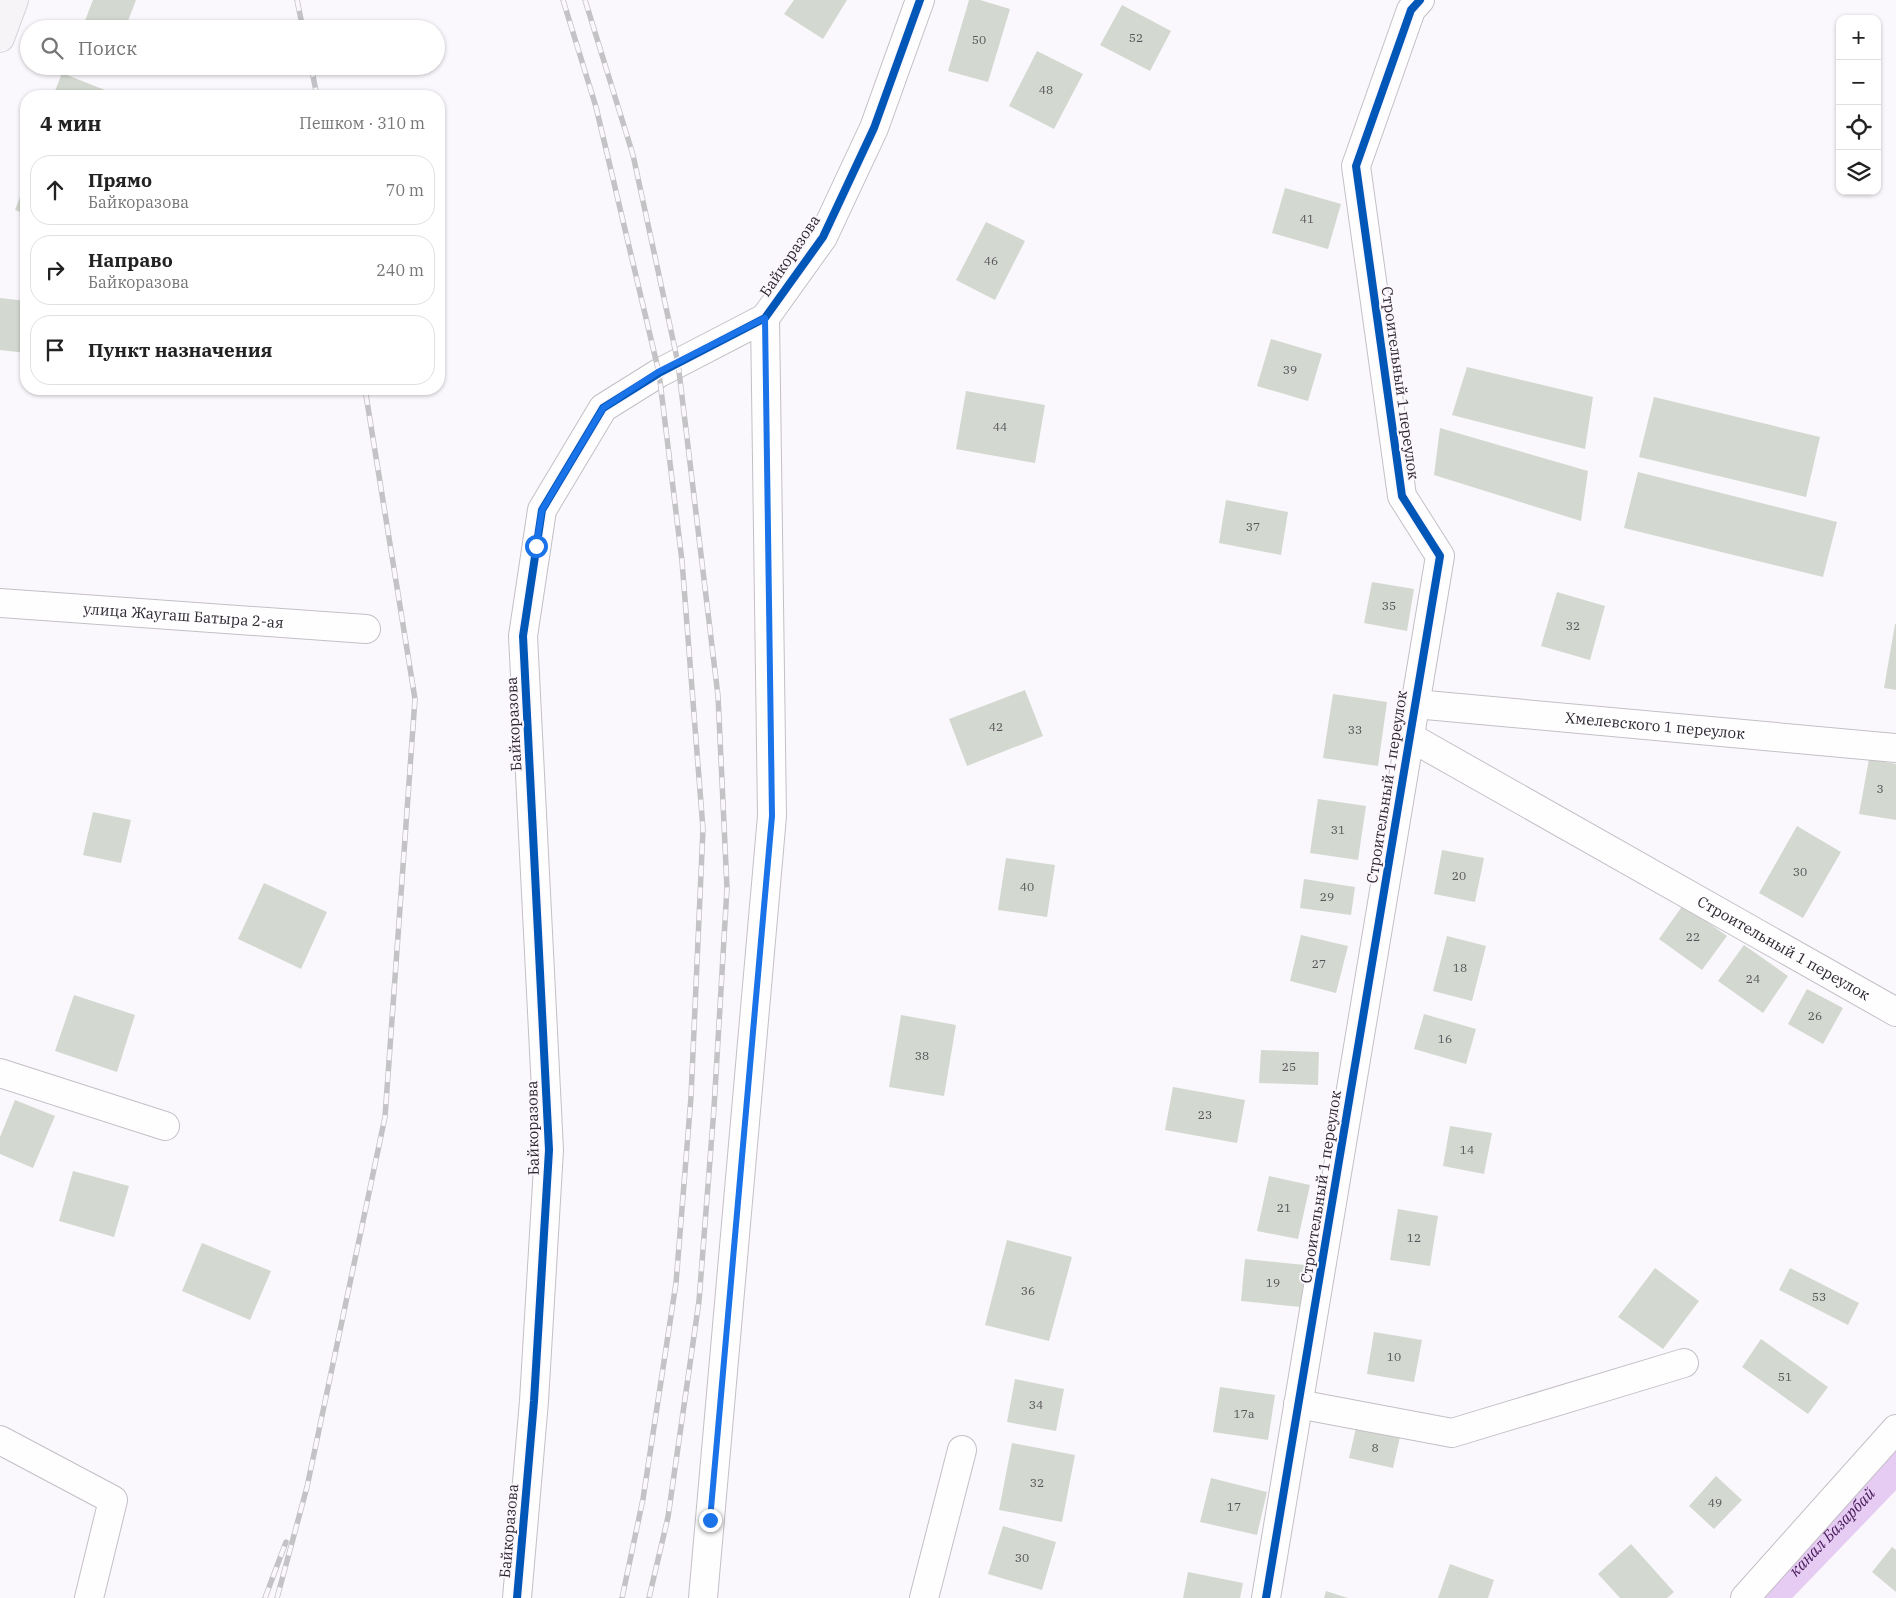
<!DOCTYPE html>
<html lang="ru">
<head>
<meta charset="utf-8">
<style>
  :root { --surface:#fff; --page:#f2f2f2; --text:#222; --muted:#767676; --line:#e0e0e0 }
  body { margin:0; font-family:"IBM Plex Serif",serif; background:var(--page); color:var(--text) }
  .controls { position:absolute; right:15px; top:15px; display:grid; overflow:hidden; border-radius:10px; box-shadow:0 1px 4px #0004 }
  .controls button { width:45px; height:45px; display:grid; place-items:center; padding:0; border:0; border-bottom:1px solid var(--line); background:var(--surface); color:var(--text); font:25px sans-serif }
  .stop { position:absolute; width:15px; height:15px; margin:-11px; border:4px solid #1a73e8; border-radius:50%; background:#fff }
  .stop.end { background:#1a73e8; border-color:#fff; box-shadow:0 1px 5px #0008 }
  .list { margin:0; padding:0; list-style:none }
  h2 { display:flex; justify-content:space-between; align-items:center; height:65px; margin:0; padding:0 20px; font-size:21px }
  h2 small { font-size:16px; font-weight:400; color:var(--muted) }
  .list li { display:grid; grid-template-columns:32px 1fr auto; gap:15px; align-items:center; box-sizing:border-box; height:70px; margin:0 10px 10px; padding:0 10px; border:1px solid var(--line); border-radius:20px }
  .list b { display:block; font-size:19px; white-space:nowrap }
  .list p { margin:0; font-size:16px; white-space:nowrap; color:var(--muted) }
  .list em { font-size:16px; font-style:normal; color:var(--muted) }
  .icon { flex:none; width:28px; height:28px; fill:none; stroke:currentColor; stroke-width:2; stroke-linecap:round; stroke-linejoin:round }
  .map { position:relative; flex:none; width:1896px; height:1598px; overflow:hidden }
  .search { position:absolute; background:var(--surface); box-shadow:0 1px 4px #0004; left:20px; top:20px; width:425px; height:55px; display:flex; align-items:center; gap:12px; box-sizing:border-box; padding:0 18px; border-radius:28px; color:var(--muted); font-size:19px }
  .panel { position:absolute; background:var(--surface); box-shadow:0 1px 4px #0004; left:20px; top:90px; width:425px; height:305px; border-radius:20px }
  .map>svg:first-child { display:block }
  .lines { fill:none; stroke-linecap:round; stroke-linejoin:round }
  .canal { stroke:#e6cbf3; stroke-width:35 }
  .building { fill:#d3d9d0 }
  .minor-casing { stroke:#c4bfc6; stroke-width:30 }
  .major-casing { stroke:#d8d5d9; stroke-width:30 }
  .minor { stroke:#fefeff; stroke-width:28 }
  .major { stroke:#f7f4f8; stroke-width:28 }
  .rail-casing { stroke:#c3c2c4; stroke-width:5.5 }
  .rail { stroke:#fbf7fd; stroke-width:4; stroke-dasharray:11; stroke-linecap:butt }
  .cycleway-casing { stroke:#fbf7fd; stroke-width:11 }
  .cycleway { stroke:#0057b8; stroke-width:8 }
  .route { stroke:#1a73e8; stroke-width:6 }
  .labels { text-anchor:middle; stroke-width:4; stroke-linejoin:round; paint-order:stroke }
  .number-label { font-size:12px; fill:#575359 }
  .street-label { font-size:15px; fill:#2e2631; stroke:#fbf7fd }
  .water-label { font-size:16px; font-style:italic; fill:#491b5b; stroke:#fbf7fd }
</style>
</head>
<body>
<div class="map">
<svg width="1896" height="1598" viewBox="0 0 1896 1598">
  <rect width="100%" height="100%" fill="#faf8fc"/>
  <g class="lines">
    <path class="canal" id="s1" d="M1768,1598L1896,1465"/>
  </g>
  <path class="building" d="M93,0H136L125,29H98L84,23Z
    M794,0H847L823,39L784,14Z
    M969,0H980L1010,9L988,82L948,71Z
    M1122,5L1171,31L1150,71L1100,45Z
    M1037,51L1083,74L1054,129L1009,106Z
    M62,73L120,96H53Z
    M26,181V214L15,210Z
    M1285,188L1341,204L1328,249L1272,233Z
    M986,222L1025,241L995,300L956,280Z
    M0,298L26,301V353L0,350Z
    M1271,339L1322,354L1308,401L1257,386Z
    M1467,367L1593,397L1585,449L1452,415Z
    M966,391L1045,405L1035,463L956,449Z
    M1654,397L1820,437L1806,497L1639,457Z
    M1440,428L1588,471L1581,521L1434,475Z
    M1638,472L1837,522L1823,577L1624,528Z
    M1226,500L1288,512L1281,555L1219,543Z
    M1372,582L1414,589L1407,631L1364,623Z
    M1557,592L1605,606L1590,660L1541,646Z
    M1895,624H1896V690L1884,688Z
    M1025,690L1043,736L967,766L949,719Z
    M1333,694L1387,702L1378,766L1323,758Z
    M1869,759L1896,764V820L1859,814Z
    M1318,799L1366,806L1358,860L1310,853Z
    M93,812L131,820L121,863L83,855Z
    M1797,826L1841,852L1803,918L1759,893Z
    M1442,850L1484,858L1475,902L1434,894Z
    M1006,858L1055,865L1047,917L998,910Z
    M1304,879L1355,887L1351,915L1300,908Z
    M264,883L327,912L301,969L238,939Z
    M1683,905L1727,936L1702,970L1659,939Z
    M1301,935L1348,946L1336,993L1290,981Z
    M1447,936L1486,946L1472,1001L1433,991Z
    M1744,945L1788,976L1763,1013L1718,981Z
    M1807,989L1843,1008L1823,1044L1788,1024Z
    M74,995L135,1015L117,1072L55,1051Z
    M1424,1014L1476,1029L1466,1064L1414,1049Z
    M901,1015L956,1025L944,1096L889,1087Z
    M1261,1050L1319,1052L1318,1085L1259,1083Z
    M1173,1087L1245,1100L1237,1143L1165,1130Z
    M15,1100L55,1116L33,1168L0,1154V1137Z
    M1450,1126L1492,1133L1484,1174L1443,1166Z
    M73,1171L129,1186L114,1237L59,1221Z
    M1269,1176L1310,1185L1298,1239L1257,1231Z
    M1398,1209L1438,1216L1430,1266L1390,1260Z
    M1007,1240L1072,1257L1049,1341L985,1325Z
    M202,1243L271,1271L250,1320L182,1291Z
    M1245,1259L1305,1265L1301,1307L1241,1301Z
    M1655,1268L1699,1301L1663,1349L1618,1317Z
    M1790,1268L1859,1303L1848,1325L1779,1290Z
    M1374,1332L1422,1340L1414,1382L1367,1374Z
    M1761,1339L1828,1387L1808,1414L1742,1367Z
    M1015,1379L1064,1389L1056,1431L1007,1422Z
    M1220,1387L1275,1395L1268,1440L1213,1432Z
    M1356,1428L1400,1437L1393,1468L1349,1458Z
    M1012,1443L1075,1455L1062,1522L999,1510Z
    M1716,1476L1742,1500L1714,1529L1689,1506Z
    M1211,1478L1267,1492L1257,1535L1200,1522Z
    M1003,1526L1056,1542L1042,1590L988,1574Z
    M1631,1544L1674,1592L1667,1598H1620L1598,1574Z
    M1892,1547L1896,1550V1592L1872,1572Z
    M1450,1564L1494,1580L1488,1598H1438Z
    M1188,1572L1243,1583L1240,1598H1183Z
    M1326,1591L1348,1598H1324Z"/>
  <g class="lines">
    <g class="minor-casing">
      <g id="minor">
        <path id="s2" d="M0,603L366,629"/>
        <path id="s3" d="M1415,704L1896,748"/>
        <path id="s4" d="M1410,737L1896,1012"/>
        <path d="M0,1073L165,1126"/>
        <path d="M1298,1404L1452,1433L1684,1363"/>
        <path d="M0,1440L113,1500L89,1598"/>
        <path d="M517,1598L534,1401L549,1150L523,636L542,510L603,408L659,373L765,318L823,237L874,128L920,0"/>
        <path d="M703,1598L772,816L765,318"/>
        <path d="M924,1598L962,1450"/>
        <path d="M1266,1598L1440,556L1402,496L1356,166L1411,10L1420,0"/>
        <path d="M1745,1598L1896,1429"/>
      </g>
    </g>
    <g class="major-casing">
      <path id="major" d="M0,38L14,0"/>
    </g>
    <use href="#minor" class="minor"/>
    <use href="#major" class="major"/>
    <g class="rail-casing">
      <path id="rail" d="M297,0L303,29
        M563,0L596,107L659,373L682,561L703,829L691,1097L676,1283L643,1499L622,1598
        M585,0L633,155L678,363L718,696L727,888L714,1108L699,1301L668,1517L649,1598
        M311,66L317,96
        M265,1598L286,1542
        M277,1598L307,1487L385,1117L415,699L365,389"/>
    </g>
    <use href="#rail" class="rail"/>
    <g class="cycleway-casing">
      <path id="cycleway" d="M517,1598L534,1401L549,1150L523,636L542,510L603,408L659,373L765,318L823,237L874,128L920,0
        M1266,1598L1440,556L1402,496L1356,166L1411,10L1420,0"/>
    </g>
    <use href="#cycleway" class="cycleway"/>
  </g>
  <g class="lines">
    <path class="route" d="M536,546L542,510L603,408L658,372L765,318L772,816L710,1520"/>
  </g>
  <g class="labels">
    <g class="number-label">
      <text x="1136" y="42">52</text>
      <text x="979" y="44">50</text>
      <text x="1046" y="94">48</text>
      <text x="1307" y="223">41</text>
      <text x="991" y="265">46</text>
      <text x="1290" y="374">39</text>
      <text x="1000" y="431">44</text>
      <text x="1253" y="531">37</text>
      <text x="1389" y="610">35</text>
      <text x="1573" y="630">32</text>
      <text x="996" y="731">42</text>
      <text x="1355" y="734">33</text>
      <text x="1880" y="793">3</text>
      <text x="1338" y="834">31</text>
      <text x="1800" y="876">30</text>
      <text x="1459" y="880">20</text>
      <text x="1027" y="891">40</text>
      <text x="1327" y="901">29</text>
      <text x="1693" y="941">22</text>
      <text x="1319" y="968">27</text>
      <text x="1460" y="972">18</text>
      <text x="1753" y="983">24</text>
      <text x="1815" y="1020">26</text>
      <text x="1445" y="1043">16</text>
      <text x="922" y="1060">38</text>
      <text x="1289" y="1071">25</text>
      <text x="1205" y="1119">23</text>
      <text x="1467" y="1154">14</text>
      <text x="1284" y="1212">21</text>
      <text x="1414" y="1242">12</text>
      <text x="1273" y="1287">19</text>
      <text x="1028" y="1295">36</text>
      <text x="1819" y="1301">53</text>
      <text x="1394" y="1361">10</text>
      <text x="1785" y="1381">51</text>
      <text x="1036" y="1409">34</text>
      <text x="1244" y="1418">17а</text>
      <text x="1375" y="1452">8</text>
      <text x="1037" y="1487">32</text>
      <text x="1715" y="1507">49</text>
      <text x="1234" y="1511">17</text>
      <text x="1022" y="1562">30</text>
    </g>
    <g class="street-label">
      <text transform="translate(790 256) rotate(-56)" y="5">Байкоразова</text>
      <text transform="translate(1400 383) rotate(82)" y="5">Строительный 1 переулок</text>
      <text dy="5" stroke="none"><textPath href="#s2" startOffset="184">улица Жаугаш Батыра 2-ая</textPath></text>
      <text transform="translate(514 724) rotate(-93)" y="5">Байкоразова</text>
      <text dy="5" stroke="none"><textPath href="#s3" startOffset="241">Хмелевского 1 переулок</textPath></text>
      <text transform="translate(1387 787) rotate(-81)" y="5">Строительный 1 переулок</text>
      <text dy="5" stroke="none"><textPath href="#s4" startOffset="429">Строительный 1 переулок</textPath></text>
      <text transform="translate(533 1128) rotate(-91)" y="5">Байкоразова</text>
      <text transform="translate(1321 1187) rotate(-81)" y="5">Строительный 1 переулок</text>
      <text transform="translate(509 1531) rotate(-85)" y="5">Байкоразова</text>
    </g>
    <g class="water-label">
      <text dy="6" stroke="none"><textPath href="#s1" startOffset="92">канал Базарбай</textPath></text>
    </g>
  </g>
</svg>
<div class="controls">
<button>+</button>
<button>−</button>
<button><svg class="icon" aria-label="locate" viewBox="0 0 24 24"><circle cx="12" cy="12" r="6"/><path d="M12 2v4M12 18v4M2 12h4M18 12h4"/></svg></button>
<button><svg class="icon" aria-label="layers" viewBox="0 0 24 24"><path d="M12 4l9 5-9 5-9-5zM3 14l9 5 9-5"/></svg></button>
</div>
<div class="stop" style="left:536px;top:546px"></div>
<div class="stop end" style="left:710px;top:1520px"></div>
<div class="search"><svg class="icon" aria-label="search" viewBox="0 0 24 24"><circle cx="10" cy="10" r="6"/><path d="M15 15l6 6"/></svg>Поиск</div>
<section class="panel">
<h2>4 мин<small>Пешком · 310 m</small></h2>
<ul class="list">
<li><svg class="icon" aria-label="ahead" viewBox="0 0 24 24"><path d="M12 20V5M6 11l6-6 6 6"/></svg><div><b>Прямо</b><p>Байкоразова</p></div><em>70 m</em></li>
<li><svg class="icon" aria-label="right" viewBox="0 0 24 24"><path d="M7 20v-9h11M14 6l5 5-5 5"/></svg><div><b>Направо</b><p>Байкоразова</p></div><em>240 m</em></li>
<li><svg class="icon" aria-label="arrive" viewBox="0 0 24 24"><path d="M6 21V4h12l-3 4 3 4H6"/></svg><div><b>Пункт назначения</b></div></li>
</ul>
</section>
</div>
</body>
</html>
